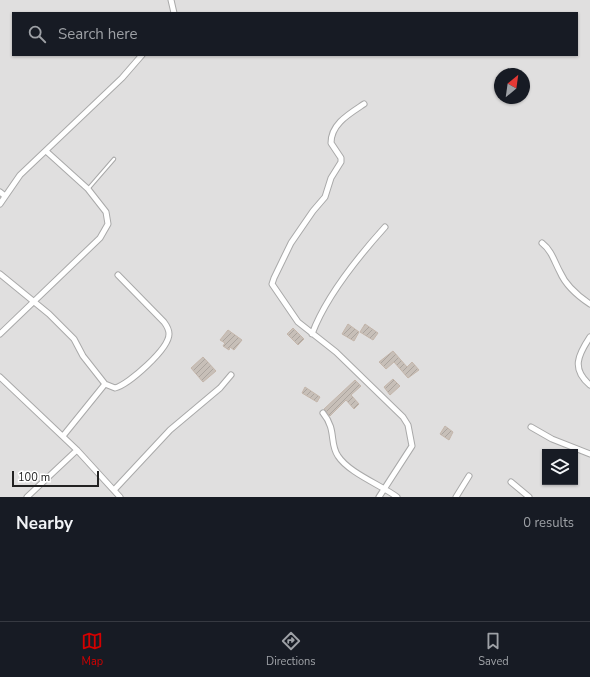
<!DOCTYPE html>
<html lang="en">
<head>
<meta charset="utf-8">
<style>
  :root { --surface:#171b24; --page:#242831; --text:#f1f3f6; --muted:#9ea1a6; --line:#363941; --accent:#d40000 }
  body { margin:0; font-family:"Nunito Sans",sans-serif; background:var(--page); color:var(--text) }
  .controls { position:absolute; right:12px; bottom:12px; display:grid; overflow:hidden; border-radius:0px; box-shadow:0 1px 3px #0004 }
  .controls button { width:36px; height:36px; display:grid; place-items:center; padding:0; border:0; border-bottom:1px solid var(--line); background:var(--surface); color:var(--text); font:20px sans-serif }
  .compass { position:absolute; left:494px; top:68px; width:36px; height:36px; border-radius:50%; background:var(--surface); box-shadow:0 1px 3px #0004; rotate:29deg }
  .scale { position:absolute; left:12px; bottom:10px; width:87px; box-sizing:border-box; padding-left:4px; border:2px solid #222; border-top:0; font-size:11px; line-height:14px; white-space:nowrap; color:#222; -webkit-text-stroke:3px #fff; paint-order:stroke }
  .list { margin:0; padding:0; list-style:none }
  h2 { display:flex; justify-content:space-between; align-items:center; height:52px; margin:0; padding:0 16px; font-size:17px }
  h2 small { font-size:13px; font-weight:400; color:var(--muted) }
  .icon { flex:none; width:22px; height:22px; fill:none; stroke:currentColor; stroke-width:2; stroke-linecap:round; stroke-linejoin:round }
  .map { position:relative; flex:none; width:590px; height:497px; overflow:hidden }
  .search { position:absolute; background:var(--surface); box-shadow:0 1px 3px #0004; left:12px; right:12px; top:12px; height:44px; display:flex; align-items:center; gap:10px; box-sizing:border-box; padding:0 14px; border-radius:0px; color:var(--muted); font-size:15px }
  .sheet { height:124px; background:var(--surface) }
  nav { display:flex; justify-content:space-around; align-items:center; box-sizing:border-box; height:56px; border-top:1px solid var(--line); background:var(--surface); font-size:11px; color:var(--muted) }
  nav a { display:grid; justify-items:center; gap:2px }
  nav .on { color:var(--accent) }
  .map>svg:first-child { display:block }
  .residential { fill:#e0dfdf; fill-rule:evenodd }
  .building { fill:url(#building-hatch); stroke:#c4b6ab }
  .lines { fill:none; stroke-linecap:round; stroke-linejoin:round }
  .lane-casing { stroke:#a9a9a9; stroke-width:4.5 }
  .street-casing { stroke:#a9a9a9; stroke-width:7 }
  .lane { stroke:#fff; stroke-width:2.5 }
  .street { stroke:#fff; stroke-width:5 }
</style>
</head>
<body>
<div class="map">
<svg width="590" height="497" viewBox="0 0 590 497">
  <defs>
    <pattern id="building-hatch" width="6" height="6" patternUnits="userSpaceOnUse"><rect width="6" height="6" fill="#c7bfb8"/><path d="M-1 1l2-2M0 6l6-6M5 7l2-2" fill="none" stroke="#aba49e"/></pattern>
  </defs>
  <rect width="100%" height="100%" fill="#f2efe9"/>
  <path class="residential" d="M0,0H590V497H0ZM13,13H577V55H13ZM500,74H524V98H500ZM545,452H575V482H545Z"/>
  <path class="building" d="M348,324L359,332L354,341L342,334Z
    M365,324L378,333L373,340L360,332Z
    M293,328L304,339L298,345L287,334Z
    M228,330L242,340L234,350L230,347L229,350L223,346L225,343L220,340Z
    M393,351L407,367L412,362L419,370L408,378L394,362L386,369L379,362Z
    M203,357L216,371L203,382L191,368Z
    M393,379L400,386L390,395L384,387Z
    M355,380L361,386L351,395L359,404L354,409L346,400L330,416L324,409Z
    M305,387L320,397L317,402L302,393Z
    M445,426L453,432L449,440L440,434Z"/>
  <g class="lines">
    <g class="lane-casing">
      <path id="lane" d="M88,189L114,159"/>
    </g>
    <g class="street-casing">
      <path id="street" d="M171,0L174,13
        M364,104C349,114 331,124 331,143L341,158V162L331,178L325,197L313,211L291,243L274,278L272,284L298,322L336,352L403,417L408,425L412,446L379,497
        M0,192L5,196
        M0,204L20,175L122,78L142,55
        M542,243C552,251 554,261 560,272C566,286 578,296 590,304
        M0,274L49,314L74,339L83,356L105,384L63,436
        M0,334L100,238L108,224L106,212L88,189L46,151
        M312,334C326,296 358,257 385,227
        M590,337C578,355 571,369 590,385
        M0,377L77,450L120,497
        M105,384L115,388C129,384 169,349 169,334C169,329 167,326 164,322L118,275
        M323,413C337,430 329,443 338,456C349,473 381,485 397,497
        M531,427L552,439L590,454
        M511,482L529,497
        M114,490L170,430L220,388L231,375
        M27,497L77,450
        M456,497L469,476"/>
    </g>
    <use href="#lane" class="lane"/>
    <use href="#street" class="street"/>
  </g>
</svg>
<div class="controls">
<button><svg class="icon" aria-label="layers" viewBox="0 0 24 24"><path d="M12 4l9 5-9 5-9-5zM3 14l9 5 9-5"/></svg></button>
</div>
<svg class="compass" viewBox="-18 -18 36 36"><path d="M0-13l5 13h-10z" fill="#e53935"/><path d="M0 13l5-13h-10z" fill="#9ea1a6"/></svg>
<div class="scale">100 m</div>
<div class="search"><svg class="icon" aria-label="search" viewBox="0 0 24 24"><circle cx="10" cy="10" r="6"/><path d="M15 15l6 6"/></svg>Search here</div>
</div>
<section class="sheet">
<h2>Nearby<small>0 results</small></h2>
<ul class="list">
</ul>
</section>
<nav>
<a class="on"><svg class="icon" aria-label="map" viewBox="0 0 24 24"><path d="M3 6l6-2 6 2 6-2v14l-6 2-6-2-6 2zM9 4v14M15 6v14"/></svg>Map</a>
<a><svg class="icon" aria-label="directions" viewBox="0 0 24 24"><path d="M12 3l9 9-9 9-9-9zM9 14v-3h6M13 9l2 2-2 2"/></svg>Directions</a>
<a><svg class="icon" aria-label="saved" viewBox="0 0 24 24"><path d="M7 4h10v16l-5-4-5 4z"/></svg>Saved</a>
</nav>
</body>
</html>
